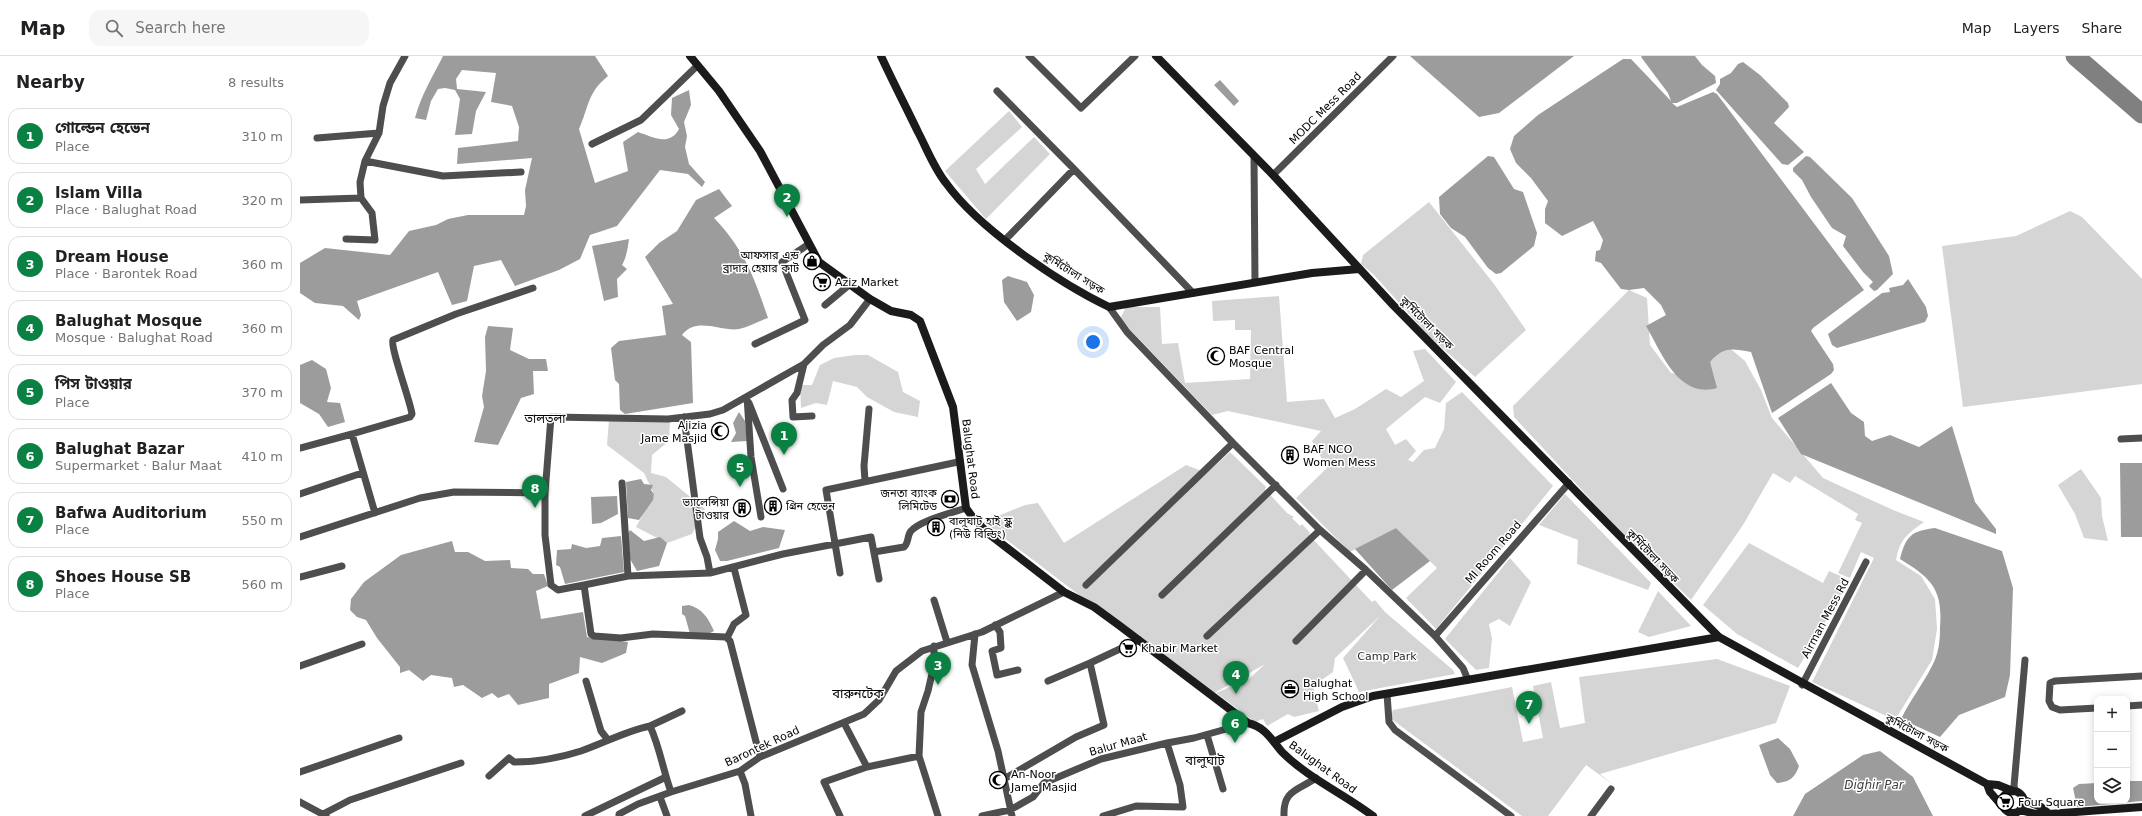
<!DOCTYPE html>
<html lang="en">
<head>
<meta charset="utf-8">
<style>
  :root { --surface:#fff; --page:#f6f6f6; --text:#202124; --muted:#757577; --line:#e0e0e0; --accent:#0b8043 }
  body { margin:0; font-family:"DejaVu Sans","Noto Sans Bengali",sans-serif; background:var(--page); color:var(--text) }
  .controls { position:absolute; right:12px; bottom:12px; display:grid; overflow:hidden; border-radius:8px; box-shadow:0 2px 10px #0003 }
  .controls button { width:36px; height:36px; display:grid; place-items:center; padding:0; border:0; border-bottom:1px solid var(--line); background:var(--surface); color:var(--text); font:20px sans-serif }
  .you { position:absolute; left:793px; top:286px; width:14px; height:14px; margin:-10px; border:3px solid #fff; border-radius:50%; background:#1a73e8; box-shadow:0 0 0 6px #1a73e833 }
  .badge { display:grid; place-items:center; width:26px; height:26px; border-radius:50%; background:var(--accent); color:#fff; font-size:13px; font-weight:700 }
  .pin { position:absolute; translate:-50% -33px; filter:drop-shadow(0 1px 2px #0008) }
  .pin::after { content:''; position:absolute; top:21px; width:14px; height:12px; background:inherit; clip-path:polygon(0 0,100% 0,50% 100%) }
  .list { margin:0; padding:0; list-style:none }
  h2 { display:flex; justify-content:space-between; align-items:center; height:52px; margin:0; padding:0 16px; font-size:17px }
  h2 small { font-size:13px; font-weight:400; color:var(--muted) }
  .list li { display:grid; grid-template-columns:26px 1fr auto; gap:12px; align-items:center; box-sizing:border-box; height:56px; margin:0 8px 8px; padding:0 8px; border:1px solid var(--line); border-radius:12px }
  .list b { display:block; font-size:15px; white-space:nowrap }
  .list p { margin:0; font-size:13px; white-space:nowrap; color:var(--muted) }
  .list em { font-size:13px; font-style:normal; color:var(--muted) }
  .icon { flex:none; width:22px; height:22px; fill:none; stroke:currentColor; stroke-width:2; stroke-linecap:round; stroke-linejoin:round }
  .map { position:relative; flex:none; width:1842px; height:760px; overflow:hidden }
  header { display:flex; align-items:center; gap:24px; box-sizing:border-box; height:56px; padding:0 20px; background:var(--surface); border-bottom:1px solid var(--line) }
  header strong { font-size:19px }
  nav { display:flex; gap:22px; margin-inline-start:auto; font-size:14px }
  .search { width:280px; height:36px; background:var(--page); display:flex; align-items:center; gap:10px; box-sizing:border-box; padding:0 14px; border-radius:12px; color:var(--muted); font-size:15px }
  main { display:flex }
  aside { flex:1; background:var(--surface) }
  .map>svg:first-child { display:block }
  .green { fill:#d5d5d5 }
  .water { fill:#9c9c9c }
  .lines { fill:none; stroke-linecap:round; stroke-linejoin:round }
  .taxiway { stroke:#808080; stroke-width:19 }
  .street { stroke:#4e4e4e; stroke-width:7 }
  .secondary { stroke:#1b1b1b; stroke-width:8 }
  .labels { text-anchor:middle; stroke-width:3; stroke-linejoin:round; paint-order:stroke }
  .street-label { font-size:11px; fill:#000; stroke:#fff }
  .poi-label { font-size:11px; fill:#000; stroke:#fff; text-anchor:start }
  .park-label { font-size:11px; fill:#2c2c2c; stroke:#fff }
  .neighbourhood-label { font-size:12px; fill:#000; stroke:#fff }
  .water-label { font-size:12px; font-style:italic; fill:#3d3d3d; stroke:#fff }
  .quarter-label { font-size:13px; fill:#000; stroke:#fff }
</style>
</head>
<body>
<header>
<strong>Map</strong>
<div class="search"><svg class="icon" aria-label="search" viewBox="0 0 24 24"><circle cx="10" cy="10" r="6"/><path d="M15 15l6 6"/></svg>Search here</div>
<nav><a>Map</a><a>Layers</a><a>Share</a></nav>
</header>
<main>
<aside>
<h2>Nearby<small>8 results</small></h2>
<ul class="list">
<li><span class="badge">1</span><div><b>গোল্ডেন হেভেন</b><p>Place</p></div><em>310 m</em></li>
<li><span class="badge">2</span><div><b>Islam Villa</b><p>Place · Balughat Road</p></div><em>320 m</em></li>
<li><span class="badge">3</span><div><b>Dream House</b><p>Place · Barontek Road</p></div><em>360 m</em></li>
<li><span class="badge">4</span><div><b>Balughat Mosque</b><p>Mosque · Balughat Road</p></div><em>360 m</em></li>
<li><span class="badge">5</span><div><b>পিস টাওয়ার</b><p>Place</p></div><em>370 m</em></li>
<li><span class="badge">6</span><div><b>Balughat Bazar</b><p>Supermarket · Balur Maat</p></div><em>410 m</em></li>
<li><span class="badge">7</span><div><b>Bafwa Auditorium</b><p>Place</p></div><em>550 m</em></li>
<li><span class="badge">8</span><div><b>Shoes House SB</b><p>Place</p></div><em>560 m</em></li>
</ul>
</aside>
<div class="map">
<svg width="1842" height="760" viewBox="0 0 1842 760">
  <rect width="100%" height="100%" fill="#fff"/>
  <path class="green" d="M709,55L722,71L676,113L685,128L734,81L750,98L686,163L645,115Z
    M1129,146L1194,228L1226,274L1175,321L1131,282L1073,218L1061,208L1063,199Z
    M1770,155L1782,161L1842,223V328L1663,351L1642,190L1716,180Z
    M1329,234L1347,242L1350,289L1371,317L1405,322L1399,299L1426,289L1445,305L1461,334L1472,362L1523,422L1593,454L1624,466C1607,478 1600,483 1596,504L1621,520L1635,543L1637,573L1632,604L1595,664L1512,626L1574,502L1561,496L1550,522L1538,517L1562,467L1555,464L1558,458L1495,420L1490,427L1473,417L1443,469L1391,544L1319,474L1214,361L1213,350Z
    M979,240L987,346L1024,343L1035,362L1055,353L1086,333L1101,341L1124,325L1113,295L1125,293L1156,326L1140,347L1125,341L1086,373L1095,389L1106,383L1116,395L1108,404L1113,406L1124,394L1135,392L1144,373L1146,347L1162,336L1253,430L1136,573L1106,542L1137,512L1096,472L1050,496L996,442L1027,412L1012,385L1021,375L928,355L912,359L820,263L826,251H860L862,288L878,287L885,327L950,323L951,274H935V264L913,265L912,245Z
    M555,299H568L598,316L603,336L620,345L618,361L594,356L567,341L557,331L533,325L527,349L516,347L501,352L500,329H512L520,309L534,302Z
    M370,363L369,385L352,399L351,417L366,421L405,453L392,478L367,487L336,471L354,438L344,417L307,389L309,364Z
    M930,396L966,431L965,433L987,457L994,461L992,462L1000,470L1002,468L1010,477L1009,479L1072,546L1075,544L1085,556L1153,614L1155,618L1059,636L1043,602L1080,560L1035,602L1033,616L1013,630L1019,655L994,661L988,658L967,670L963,663L955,666L916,637L949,623L965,608L911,639L683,466L725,449L738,447L764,487L886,409L907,417Z
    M1781,413L1801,442L1802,460L1808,485L1784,482L1775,458L1758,429Z
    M1265,438L1351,527L1348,534L1277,508L1278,484L1239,469Z
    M1449,487L1523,527L1529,515L1550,524L1498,612L1437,578L1403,549Z
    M1210,502L1231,526L1210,570L1199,563L1189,568L1192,583L1189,612L1176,614L1145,583Z
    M1358,535L1391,570L1349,581L1338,576Z
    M1417,603L1490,630L1476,667L1300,718L1315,730L1286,709L1248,760H1222L1090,662L1093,654L1212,631L1223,686L1243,682L1233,630L1251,626L1260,672L1285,667L1279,621Z"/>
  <path class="water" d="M143,0H295L308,20C287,37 289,51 279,73L295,127L328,115L323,86L338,76C353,81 369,91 379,73L371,59L372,42L389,34L391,49L384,66L387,80L385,91L389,108L405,126L402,131L388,118L360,114L317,170L290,179L280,203L259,214L215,230L201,204L174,210L167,245L152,249L138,216L57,245L61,259L59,264L43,250L15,247L0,237V207L25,192L90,199L109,175L136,169L148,163L168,159H224L226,150L225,134L232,102L157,108L158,92L218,85L219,71L212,50L191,46L196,17L162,14L156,23L157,33L186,36L176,55L172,78L155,79L160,43L155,34L145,32L138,33L131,45L126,64L115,62C121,39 133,20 143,0Z
    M1110,0H1274L1199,57L1179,61Z
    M1342,0H1395L1402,9L1415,20L1416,27L1377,47H1372L1377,51L1413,36L1417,38L1564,234L1513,272L1511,275L1533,308L1534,314L1531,318L1472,357L1451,296C1432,293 1424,290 1410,306L1417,332C1378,343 1362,297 1346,270L1366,259L1361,249L1344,232L1329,234L1321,233L1301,207L1295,205L1296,195L1300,194L1303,184L1293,165L1262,180L1245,167V153L1248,145L1231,122L1216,107L1210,93L1214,80L1238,59L1323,3H1331L1371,45L1368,37L1341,1Z
    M1443,6L1460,19L1488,47L1489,51L1474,67L1504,96L1488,109L1482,108L1416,34L1420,28V23L1431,17L1438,8Z
    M920,24L939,45L934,50L914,29Z
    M1188,100L1194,101L1214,133L1223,136L1237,177L1234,190L1201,217L1196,218L1188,212L1165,181L1151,172L1140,158L1139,141Z
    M1506,100L1510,101L1552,142L1589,200L1593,218L1577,234L1574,235L1569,230L1573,226L1563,216L1543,190L1546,180L1532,172L1511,141L1502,124L1493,115V112Z
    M419,133L432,150L414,162C444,193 454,221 468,262C459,265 449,271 439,273C422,276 396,260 382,279L391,286L393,347L325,358L320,354L319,328L315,324L311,292L319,285L366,279L362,250L373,248L345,201L359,187L377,175L396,144Z
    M329,183C328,191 326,203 322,209L327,213L317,223L318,241L304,245L292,190Z
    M708,220L727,226L734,239L731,256L717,265L704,246L702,224Z
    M1608,223L1626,251L1628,260L1625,266L1537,292L1532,289L1528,278L1582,237L1590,236L1589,232L1603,229Z
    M188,270L213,272L210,294L229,303H246L248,315H233L234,338L221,342L198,389L174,386L184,351L182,340L186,315L185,281Z
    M12,304L26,313L31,332L27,346L40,347L45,366L28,371L19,358L0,347V309Z
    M1531,327L1551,357L1564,366L1565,380L1572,385L1590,379L1619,391L1652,370L1675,446L1696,473V478L1501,398L1478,362Z
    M439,356L445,365L447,385L431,386L436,377L433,367Z
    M1820,407H1842V481H1821Z
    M341,423L344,428L353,429L351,434L354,438L353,444L339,464L328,462L326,426Z
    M317,440L318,458L301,467L292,468L291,441Z
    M434,465L450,475L463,471L485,474L479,492L427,505H420L415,494L418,483V476Z
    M1096,472L1130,505L1092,534L1055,493Z
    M1635,472L1702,495L1713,532L1710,619L1705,641L1659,659L1640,681L1601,663C1610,644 1623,628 1632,610C1639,597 1640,585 1640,571C1643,533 1631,522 1600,503C1606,479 1612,475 1635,472Z
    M330,474L344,485L360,481L367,487L359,510L337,515L330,503L328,477Z
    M321,480L324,516L265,528L260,511L256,509L257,494L271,493L272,488L286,492L300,490L302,482Z
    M152,485L155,496H168L185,505L210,504L211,512L228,513L233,518H244L248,530L236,535L241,563L283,556L287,581L328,586L326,597L302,607L280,601L279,617L249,628V642L218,649L209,638L198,642L192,637L182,642L163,629L154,631L152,622L131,619L123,625L109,614L100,617V611L77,582L66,564L57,561L50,554L51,543L64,526L101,499Z
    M389,549C403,553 408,562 414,575L410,577L390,578L385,560L382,558V550Z
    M1478,682L1490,693L1499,710C1495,722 1489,726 1477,727L1470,719L1459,689Z
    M1580,695L1613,721L1633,760H1493L1505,738L1563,699Z
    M1827,725H1842V745L1777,751L1773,732L1779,728L1797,727V745H1827Z"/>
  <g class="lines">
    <path class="taxiway" d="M1775,0L1842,58"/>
    <path class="street" d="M729,0L781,52L835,0
      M697,35L774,113
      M17,82L79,77
      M292,88L341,64L397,10
      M954,100L955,226
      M65,105L143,120L221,116
      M973,119L1093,0
      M0,144L61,142
      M46,183L75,184L72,157L61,142L60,126L65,105L79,77L83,50L90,27L105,0
      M705,184L774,113L893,237
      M525,249L549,229
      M809,251L827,276L933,387L1020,474L1066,514L1135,580L1163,612L1168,624
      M455,288L505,264L482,206L509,188
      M504,308L497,337L492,344L493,361L512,360
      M447,341L451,401L461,461
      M449,347L483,433
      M384,361L400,482L407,501L410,517
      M52,378L110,361L112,358C110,344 90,291 93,284L156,258L233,232
      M1821,383L1842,382
      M0,392L52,378L75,457
      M565,425L564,410L569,353
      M245,437V479L251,529L258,534L284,529L291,578L294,580L321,582L353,578L426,581L430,585L460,701
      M0,438L62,417
      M0,481L120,442L154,436L245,437L251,361L368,363L410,358L423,354L504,308L523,289L550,269L570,243
      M574,496L604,491C609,487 607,479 611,475C621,464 652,457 666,452
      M540,517L526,434L658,406
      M328,520L410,517L483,498L571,481L579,523
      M0,521L42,510
      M284,529L328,520L322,427
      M786,529L933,387
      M862,539L976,429
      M634,544L647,586
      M695,569L700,576L701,592L692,595L697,619L718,614
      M675,578L672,609L698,695L712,760
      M907,580L1020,474
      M1135,580L1269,427
      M427,582L434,568L446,559L434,512
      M996,585L1066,514
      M0,610L62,588
      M286,625L301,675L308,684
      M748,625L790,607
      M1502,629L1566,506
      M1087,638L1089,666L1095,674L1211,760
      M1827,650L1842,649
      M1797,652L1760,654L1752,651L1749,645L1750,627L1755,625L1842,620
      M350,670L382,655
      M907,679L923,733
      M619,700L621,656L628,635L634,609V590
      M567,711L619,700L638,760
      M440,715L445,728L451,760
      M0,716L99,682
      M189,720L209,702L214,706C236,706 259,702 281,695C304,687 326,675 350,670C360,692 363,714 371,736L440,715L460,701L564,658L579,644L596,615L622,595L682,576L764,536
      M704,723L776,681L804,669L790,607L839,584
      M1715,735L1714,730L1725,604
      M360,741L367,760
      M0,746L26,760
      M23,758L50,744L161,707
      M285,760L366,721
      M319,760V758L338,748L371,736
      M540,760L524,726L567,711L544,667
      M682,760L710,754L733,741L744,727L801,703L867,687L894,682L948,667
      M803,760L836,750L883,751L880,729L867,687
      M984,760C983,734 997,735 1016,722
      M1291,760L1311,733"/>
    <path class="secondary" d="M390,0L419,35L460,95L519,206L570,243L591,255L611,259L620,265L653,351L666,452L674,463L689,478L764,536L794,551L820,570L948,667C965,671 971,683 982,696C1008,722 1044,738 1073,760
      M581,0C593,26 606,51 618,76C627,93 634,112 646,127C678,172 759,227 809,251L1012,217L1059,213
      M856,0L973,119L1093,249L1419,581L1687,728L1698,729L1713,735
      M974,686L1042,651L1073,640L1419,581
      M1687,728L1690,736L1702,750
      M1702 746a11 11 0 1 1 22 0a11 11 0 1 1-22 0Z
      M1724,744L1741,751L1749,758
      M1720,754L1736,758H1749L1842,751"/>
  </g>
  <defs>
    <g id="shop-ring" transform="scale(0.9)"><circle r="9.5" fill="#fff" stroke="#000" stroke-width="1.5"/><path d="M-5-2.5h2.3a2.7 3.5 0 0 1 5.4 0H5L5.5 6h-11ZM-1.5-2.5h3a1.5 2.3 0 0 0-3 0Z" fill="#000"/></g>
    <g id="supermarket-ring" transform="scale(0.9)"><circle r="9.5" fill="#fff" stroke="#000" stroke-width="1.5"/><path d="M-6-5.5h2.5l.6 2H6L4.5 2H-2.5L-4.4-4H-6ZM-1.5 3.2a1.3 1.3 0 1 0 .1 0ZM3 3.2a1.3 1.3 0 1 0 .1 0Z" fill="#000"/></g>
    <g id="mosque-ring" transform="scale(0.9)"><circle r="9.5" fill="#fff" stroke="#000" stroke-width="1.5"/><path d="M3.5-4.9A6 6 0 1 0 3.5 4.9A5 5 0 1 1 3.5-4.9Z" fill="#000"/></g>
    <g id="building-ring" transform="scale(0.9)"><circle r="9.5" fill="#fff" stroke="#000" stroke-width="1.5"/><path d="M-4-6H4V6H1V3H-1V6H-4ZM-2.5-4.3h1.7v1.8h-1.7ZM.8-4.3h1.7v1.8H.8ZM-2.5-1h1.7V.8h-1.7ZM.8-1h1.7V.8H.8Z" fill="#000"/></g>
    <g id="bank-ring" transform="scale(0.9)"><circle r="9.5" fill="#fff" stroke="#000" stroke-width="1.5"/><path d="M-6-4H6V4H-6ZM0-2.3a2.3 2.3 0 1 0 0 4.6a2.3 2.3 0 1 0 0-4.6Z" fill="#000"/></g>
    <g id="office-ring" transform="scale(0.9)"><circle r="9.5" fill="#fff" stroke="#000" stroke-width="1.5"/><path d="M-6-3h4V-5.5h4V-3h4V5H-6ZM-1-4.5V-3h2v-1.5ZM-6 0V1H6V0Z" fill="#000"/></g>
  </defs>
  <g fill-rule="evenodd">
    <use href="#shop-ring" x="512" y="205"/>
    <use href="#supermarket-ring" x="522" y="226"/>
    <use href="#mosque-ring" x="916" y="300"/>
    <use href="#mosque-ring" x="420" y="375"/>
    <use href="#building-ring" x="990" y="399"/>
    <use href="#bank-ring" x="650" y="443"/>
    <use href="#building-ring" x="473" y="450"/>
    <use href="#building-ring" x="442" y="452"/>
    <use href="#building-ring" x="636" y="471"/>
    <use href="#supermarket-ring" x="828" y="592"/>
    <use href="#office-ring" x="990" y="633"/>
    <use href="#mosque-ring" x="698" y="724"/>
    <use href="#supermarket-ring" x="1705" y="746"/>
  </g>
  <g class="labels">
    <g class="street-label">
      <text transform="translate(1025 52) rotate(-45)" y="4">MODC Mess Road</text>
      <text transform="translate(774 217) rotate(32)" y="4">কুর্মিটোলা সড়ক</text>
      <text transform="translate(1127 267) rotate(45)" y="4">কুর্মিটোলা সড়ক</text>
      <text transform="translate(671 403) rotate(83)" y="4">Balughat Road</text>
      <text transform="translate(1193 496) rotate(-49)" y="4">MI Room Road</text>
      <text transform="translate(1353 500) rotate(46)" y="4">কুর্মিটোলা সড়ক</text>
      <text transform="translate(1525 562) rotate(-62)" y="4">Airman Mess Rd</text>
      <text transform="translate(1617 677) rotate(28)" y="4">কুর্মিটোলা সড়ক</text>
      <text transform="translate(818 688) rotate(-16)" y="4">Balur Maat</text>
      <text transform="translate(462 690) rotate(-25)" y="4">Barontek Road</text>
      <text transform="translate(1023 711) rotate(36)" y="4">Balughat Road</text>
    </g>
    <g class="poi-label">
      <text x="499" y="203" text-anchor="end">আফসার এন্ড<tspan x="499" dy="13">ব্রাদার হেয়ার কাট</tspan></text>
      <text x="535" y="230">Aziz Market</text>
      <text x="929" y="298">BAF Central<tspan x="929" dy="13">Mosque</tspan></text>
      <text x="407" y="373" text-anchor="end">Ajizia<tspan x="407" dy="13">Jame Masjid</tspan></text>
      <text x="1003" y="397">BAF NCO<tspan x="1003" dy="13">Women Mess</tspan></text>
      <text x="637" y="441" text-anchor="end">জনতা ব্যাংক<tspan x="637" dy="13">লিমিটেড</tspan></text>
      <text x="429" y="450" text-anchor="end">ভ্যালেন্সিয়া<tspan x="429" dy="13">টাওয়ার</tspan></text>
      <text x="486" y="454">গ্রিন হেভেন</text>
      <text x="649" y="469">বালুঘাট হাই স্কুল<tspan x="649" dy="13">(নিউ বিল্ডিং)</tspan></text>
      <text x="841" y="596">Khabir Market</text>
      <text x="1003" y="631">Balughat<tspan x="1003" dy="13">High School</tspan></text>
      <text x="711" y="722">An-Noor<tspan x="711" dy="13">Jame Masjid</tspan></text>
      <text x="1718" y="750">Four Square</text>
    </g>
    <g class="park-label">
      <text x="1087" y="604">Camp Park</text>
    </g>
    <g class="neighbourhood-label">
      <text x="245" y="367">তালতলা</text>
    </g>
    <g class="water-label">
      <text x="1574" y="733">Dighir Par</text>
    </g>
    <g class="quarter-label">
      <text x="558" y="642">বারুনটেক</text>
      <text x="905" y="709">বালুঘাট</text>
    </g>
  </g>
</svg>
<div class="controls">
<button>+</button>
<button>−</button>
<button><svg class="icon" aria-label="layers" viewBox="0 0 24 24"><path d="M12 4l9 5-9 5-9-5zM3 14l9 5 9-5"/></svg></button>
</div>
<div class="you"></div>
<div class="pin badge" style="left:484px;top:399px">1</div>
<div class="pin badge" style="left:487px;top:161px">2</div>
<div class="pin badge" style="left:638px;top:629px">3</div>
<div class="pin badge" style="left:936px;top:638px">4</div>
<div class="pin badge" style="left:440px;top:431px">5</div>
<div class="pin badge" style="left:935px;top:687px">6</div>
<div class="pin badge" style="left:1229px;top:668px">7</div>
<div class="pin badge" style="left:235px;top:452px">8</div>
</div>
</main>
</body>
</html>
